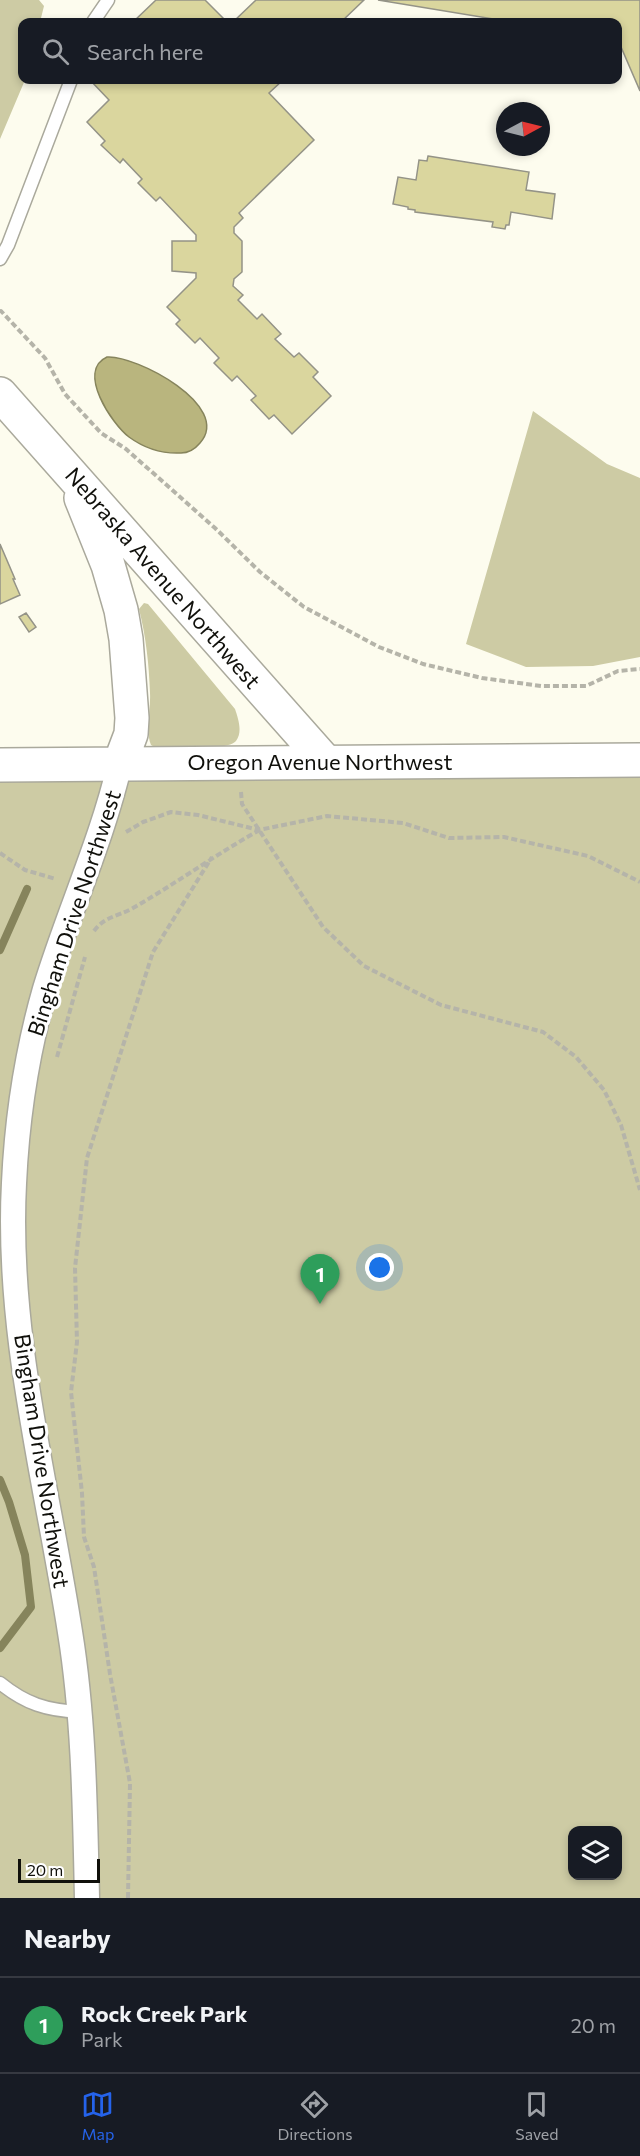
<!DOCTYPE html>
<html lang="en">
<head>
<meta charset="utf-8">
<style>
  :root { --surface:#171b24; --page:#20242c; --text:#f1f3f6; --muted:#9ea1a6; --line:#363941; --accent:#2563eb }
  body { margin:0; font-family:Commissioner,sans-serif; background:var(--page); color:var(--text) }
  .controls { position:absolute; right:18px; bottom:18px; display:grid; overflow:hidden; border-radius:12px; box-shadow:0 3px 9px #0003 }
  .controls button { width:54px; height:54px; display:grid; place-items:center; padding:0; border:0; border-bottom:2px solid var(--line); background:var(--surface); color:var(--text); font:30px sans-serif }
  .compass { position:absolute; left:496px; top:102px; width:54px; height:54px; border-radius:50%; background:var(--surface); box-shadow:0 3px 9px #0003; rotate:83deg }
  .scale { position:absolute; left:18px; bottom:15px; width:82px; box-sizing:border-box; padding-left:6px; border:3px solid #10100b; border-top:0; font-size:16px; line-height:21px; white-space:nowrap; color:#10100b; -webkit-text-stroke:4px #fff; paint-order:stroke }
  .you { position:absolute; left:380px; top:1268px; width:21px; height:21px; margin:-15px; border:4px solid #fff; border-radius:50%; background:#1a73e8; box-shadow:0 0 0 9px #1a73e833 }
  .badge { display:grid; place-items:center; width:39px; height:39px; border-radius:50%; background:var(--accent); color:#fff; font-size:20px; font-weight:700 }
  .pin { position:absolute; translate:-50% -50px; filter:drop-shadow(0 2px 3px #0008) }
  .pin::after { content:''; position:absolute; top:32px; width:21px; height:18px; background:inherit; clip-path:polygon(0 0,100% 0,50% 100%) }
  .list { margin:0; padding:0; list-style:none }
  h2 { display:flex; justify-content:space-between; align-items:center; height:78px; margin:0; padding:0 24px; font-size:26px }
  h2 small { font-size:20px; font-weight:400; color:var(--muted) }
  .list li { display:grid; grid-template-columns:39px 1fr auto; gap:18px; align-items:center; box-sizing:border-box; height:96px; padding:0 24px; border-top:2px solid var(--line) }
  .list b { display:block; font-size:22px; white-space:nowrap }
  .list p { margin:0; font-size:20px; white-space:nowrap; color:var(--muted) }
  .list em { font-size:20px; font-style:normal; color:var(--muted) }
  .icon { flex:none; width:33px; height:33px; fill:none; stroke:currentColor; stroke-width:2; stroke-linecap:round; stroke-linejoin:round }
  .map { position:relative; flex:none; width:640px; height:1898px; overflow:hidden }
  .search { position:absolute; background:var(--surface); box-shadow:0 3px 9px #0003; left:18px; right:18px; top:18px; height:66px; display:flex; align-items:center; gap:15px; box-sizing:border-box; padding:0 21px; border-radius:12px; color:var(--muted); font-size:22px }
  .sheet { height:174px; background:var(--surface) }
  nav { display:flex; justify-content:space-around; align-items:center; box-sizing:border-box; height:84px; border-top:2px solid var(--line); background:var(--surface); font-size:16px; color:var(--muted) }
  nav a { display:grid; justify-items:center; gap:3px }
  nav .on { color:var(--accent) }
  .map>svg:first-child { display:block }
  .green { fill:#cdcba4; fill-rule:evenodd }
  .water { fill:#b9b57e; stroke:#86845c; stroke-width:1.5 }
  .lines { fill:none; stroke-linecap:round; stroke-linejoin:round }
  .stream { stroke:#86845c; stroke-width:8 }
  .building { fill:#dad69e; stroke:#949387; stroke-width:1.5 }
  .lane-casing { stroke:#aaa99c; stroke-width:15 }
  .street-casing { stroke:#aaa99c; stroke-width:27 }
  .secondary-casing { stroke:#aaa99c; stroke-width:36 }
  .path { stroke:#b5b4a9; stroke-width:4; stroke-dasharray:6 3; stroke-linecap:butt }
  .lane { stroke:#fff; stroke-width:12 }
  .street { stroke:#fff; stroke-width:24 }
  .secondary { stroke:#fff; stroke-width:33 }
  .labels { text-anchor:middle; stroke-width:6; stroke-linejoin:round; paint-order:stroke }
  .street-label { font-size:22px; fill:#10100b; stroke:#fff }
</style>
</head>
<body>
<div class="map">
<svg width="640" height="1898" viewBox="0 0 640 1898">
  <rect width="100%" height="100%" fill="#fdfcee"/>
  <path class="green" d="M0,0H39L44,6L40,22H22V80H25L0,139Z
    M533,411L607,464L640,478V657L593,666L526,667L466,644Z
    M144,603L148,604L235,709C238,718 243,732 236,741C227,751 173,749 158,749L151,745C145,731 151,709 150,693C149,664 146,637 139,609Z
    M640,774V1898H0V777ZM572,1830H618V1876H572Z"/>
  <path class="water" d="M107,357C136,355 233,406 200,443C195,449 189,453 181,453C162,454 144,448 129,437C112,424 76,371 107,357Z"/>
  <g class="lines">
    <path class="stream" d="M0,950L27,889
      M0,1480L9,1502L25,1555L31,1607L0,1648"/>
  </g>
  <path class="building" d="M156,0H205L227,22H133Z
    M256,0H364L341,22H233Z
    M378,0H640V91L618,40V22H511Z
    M90,80H283L269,93L314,140L239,213L243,218L234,227V233L242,241V272L234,279L233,286L243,295L238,300L257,319L262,314L281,334L275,339L294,357L299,353L318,372L313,377L331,396L292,434L274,415L269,419L251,400L256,396L237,376L232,381L214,363L219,358L200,338L195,343L176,324L180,320L167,307L196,278V273L172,271V241H196V235L160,197L156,201L138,183L142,179L123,159L120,163L101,145L105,141L87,122L109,100Z
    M428,156L529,172L526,190L555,194L552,219L511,212L509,225H506L505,229L492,227L493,222L415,212V210L408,209V207L393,204L398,177L416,180L419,160L427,161Z
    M0,544L15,579H13L20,595L0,604Z
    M26,613L36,627L29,632L19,617Z"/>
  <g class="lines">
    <g class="lane-casing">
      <path id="lane" d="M93,22L108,0
        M0,259L8,245L71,80
        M0,1683C26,1704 46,1710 79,1712"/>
    </g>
    <g class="street-casing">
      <path id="street" d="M87,1898C85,1809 84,1719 70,1632C47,1483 6,1335 14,1183C17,1118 27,1052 45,989C68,913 102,841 120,763"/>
    </g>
    <g class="secondary-casing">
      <path id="secondary" d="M0,394L325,761
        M81,498L108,565L121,610L126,639L132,718L131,734L120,763
        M0,765L640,760"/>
    </g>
    <path class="path" d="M0,313L1,311L45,358L65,394L101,433L126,449L215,528L260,572L304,607L379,647L423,664L482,678L541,686H586L618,671L640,669
      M241,792L242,804L323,927L364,966L441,1005L543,1032L576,1057L604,1090L621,1125L640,1190
      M126,832L143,822L171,812L198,815L259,830L327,816L403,823L449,838L504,837L588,856L640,882
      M0,853L25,870L56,879
      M94,931C105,916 117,917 133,908C175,884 215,855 258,831
      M57,1057L85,957
      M128,1898L130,1783L110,1674L94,1567L84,1537L82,1493L71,1392L77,1342L75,1268L87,1158L153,952L212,857"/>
    <use href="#lane" class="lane"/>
    <use href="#street" class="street"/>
    <use href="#secondary" class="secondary"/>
  </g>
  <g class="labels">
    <g class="street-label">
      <text transform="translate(163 578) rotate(49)" y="8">Nebraska Avenue Northwest</text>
      <text x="320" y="770">Oregon Avenue Northwest</text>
      <text transform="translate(74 913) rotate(-72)" y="8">Bingham Drive Northwest</text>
      <text transform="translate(42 1461) rotate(81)" y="8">Bingham Drive Northwest</text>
    </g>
  </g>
</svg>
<div class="controls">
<button><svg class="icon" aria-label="layers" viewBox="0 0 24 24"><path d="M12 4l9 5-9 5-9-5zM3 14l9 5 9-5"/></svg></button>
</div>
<svg class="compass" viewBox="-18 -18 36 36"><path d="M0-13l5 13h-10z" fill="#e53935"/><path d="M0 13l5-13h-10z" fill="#9ea1a6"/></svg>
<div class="scale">20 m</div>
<div class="you"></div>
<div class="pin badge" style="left:320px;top:1304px;background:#2e9e5b">1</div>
<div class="search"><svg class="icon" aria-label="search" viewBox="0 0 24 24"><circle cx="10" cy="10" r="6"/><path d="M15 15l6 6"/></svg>Search here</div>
</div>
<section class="sheet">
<h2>Nearby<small></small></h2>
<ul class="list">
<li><span class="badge" style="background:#2e9e5b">1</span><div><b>Rock Creek Park</b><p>Park</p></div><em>20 m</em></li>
</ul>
</section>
<nav>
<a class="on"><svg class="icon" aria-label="map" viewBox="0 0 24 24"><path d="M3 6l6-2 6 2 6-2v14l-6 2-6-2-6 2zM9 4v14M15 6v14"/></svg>Map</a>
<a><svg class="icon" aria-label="directions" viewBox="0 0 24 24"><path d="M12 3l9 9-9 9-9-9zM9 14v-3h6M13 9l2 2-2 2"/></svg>Directions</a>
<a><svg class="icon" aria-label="saved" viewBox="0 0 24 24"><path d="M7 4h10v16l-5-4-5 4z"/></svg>Saved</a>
</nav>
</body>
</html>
